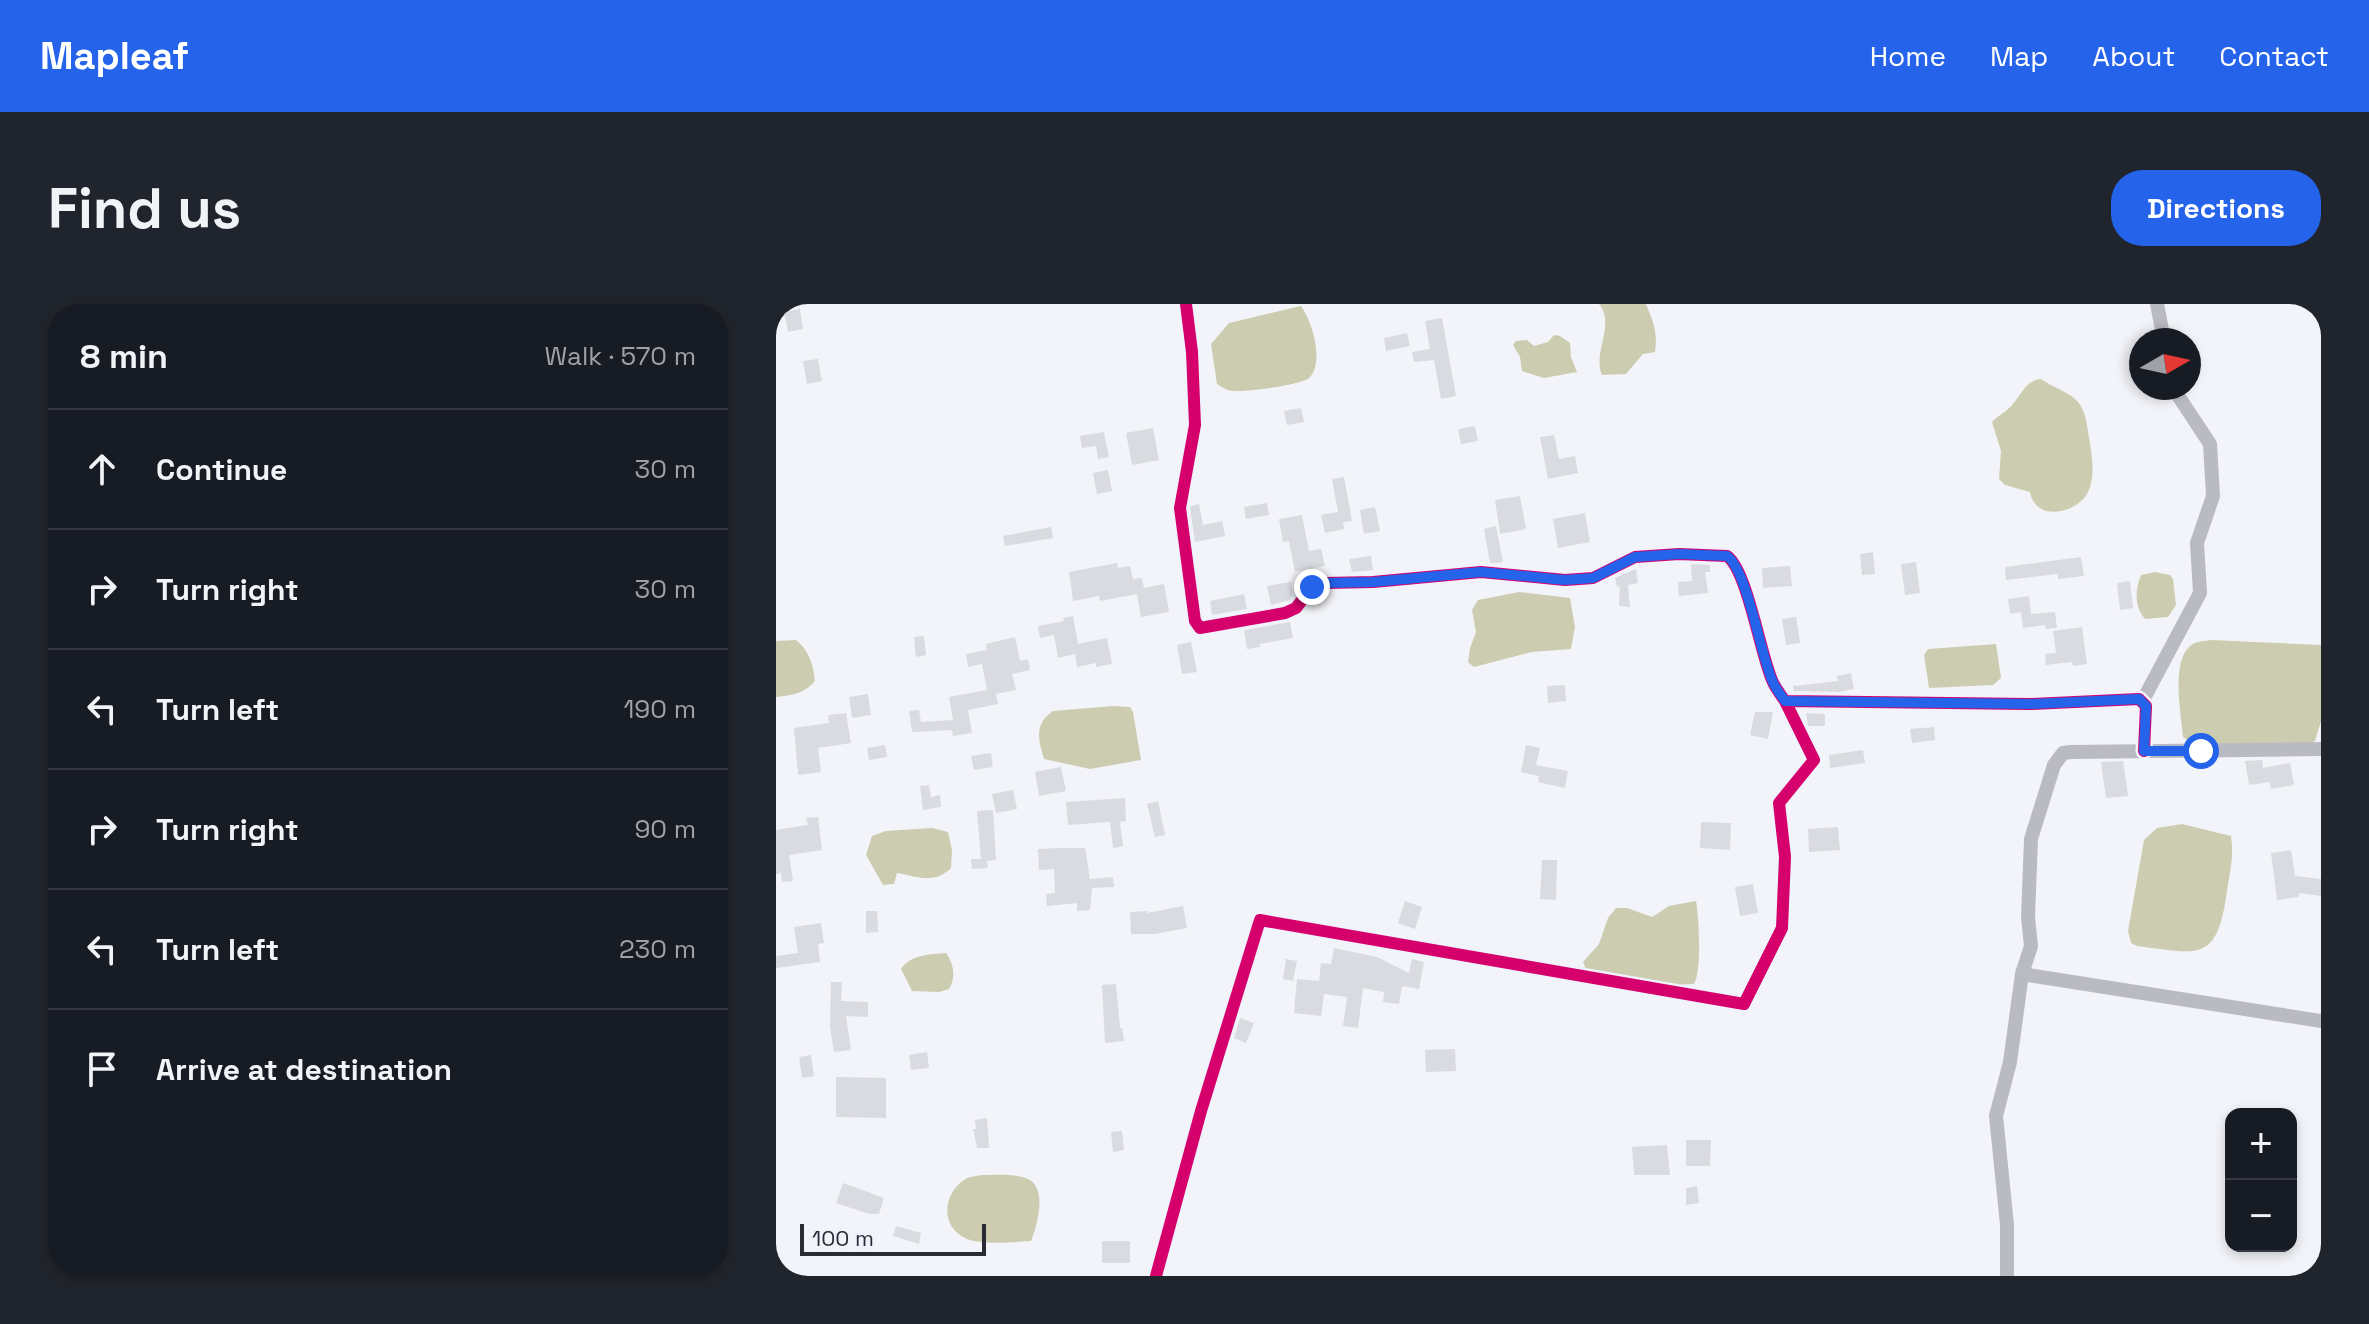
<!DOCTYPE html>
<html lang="en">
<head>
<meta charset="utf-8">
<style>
  :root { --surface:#171b24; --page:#20242c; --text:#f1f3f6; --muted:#9ea1a6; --line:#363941; --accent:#2563eb }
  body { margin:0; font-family:"Space Grotesk",sans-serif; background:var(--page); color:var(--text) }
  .controls { position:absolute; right:24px; bottom:24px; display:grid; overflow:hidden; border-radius:16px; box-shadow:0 4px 12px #0003 }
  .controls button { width:72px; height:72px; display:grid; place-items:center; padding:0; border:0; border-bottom:2px solid var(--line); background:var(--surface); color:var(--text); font:40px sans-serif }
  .compass { position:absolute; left:1353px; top:24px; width:72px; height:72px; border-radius:50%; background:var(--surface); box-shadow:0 4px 12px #0003; rotate:81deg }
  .scale { position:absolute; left:24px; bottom:20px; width:186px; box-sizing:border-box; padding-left:8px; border:4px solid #2a2c35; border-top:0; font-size:22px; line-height:28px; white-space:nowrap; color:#2a2c35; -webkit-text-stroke:6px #f0f2fc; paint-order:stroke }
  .stop { position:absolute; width:24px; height:24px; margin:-18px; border:6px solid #2563eb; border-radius:50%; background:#fff }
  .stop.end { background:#2563eb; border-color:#fff; box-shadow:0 2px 8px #0008 }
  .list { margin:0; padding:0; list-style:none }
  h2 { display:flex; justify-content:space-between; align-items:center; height:104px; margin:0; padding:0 32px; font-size:34px }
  h2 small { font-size:26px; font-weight:400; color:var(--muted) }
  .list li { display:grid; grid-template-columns:52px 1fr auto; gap:24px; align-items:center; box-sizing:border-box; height:120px; padding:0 32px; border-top:2px solid var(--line) }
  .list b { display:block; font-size:30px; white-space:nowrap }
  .list em { font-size:26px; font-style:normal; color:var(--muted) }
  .icon { flex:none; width:44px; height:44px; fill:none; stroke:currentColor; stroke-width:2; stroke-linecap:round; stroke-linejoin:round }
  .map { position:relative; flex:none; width:1545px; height:972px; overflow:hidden; border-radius:32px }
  header { display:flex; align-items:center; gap:48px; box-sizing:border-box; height:112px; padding:0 40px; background:var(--accent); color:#fff }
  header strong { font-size:38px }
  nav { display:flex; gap:44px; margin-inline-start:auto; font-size:28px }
  .intro { display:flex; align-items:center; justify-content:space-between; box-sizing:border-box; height:192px; padding:0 48px }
  h1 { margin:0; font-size:56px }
  .button { padding:20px 36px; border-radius:32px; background:var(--accent); color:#fff; font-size:28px; font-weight:700 }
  main { display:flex; gap:48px; padding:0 48px }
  aside { flex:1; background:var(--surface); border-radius:32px; box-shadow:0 4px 12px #0003 }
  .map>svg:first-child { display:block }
  .water { fill:#cccdb0 }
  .building { fill:#d9dbe1 }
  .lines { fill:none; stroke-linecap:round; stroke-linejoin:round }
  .minor { stroke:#babbc2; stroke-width:14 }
  .cycleway-casing { stroke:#f0f2fc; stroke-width:17 }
  .cycleway { stroke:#d6006c; stroke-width:12 }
  .route { stroke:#2563eb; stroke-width:10 }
</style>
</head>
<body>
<header>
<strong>Mapleaf</strong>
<nav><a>Home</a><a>Map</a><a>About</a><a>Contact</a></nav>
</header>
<div class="intro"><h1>Find us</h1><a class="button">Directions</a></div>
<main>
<aside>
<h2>8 min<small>Walk · 570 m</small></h2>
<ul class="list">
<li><svg class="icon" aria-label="ahead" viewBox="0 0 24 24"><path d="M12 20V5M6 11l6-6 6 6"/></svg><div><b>Continue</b></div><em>30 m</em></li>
<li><svg class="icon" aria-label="right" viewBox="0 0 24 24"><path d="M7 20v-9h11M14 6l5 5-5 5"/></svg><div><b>Turn right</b></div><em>30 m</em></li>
<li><svg class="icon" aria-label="left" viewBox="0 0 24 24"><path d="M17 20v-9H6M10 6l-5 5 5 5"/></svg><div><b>Turn left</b></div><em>190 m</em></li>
<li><svg class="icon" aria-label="right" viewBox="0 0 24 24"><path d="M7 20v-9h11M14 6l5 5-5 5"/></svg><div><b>Turn right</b></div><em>90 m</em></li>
<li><svg class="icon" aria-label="left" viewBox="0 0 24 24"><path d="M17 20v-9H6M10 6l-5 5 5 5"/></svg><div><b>Turn left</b></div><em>230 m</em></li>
<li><svg class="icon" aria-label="arrive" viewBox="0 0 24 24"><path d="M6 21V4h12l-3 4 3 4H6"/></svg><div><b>Arrive at destination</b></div></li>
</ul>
</aside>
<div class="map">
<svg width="1545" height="972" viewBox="0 0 1545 972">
  <rect width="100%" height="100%" fill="#f3f4f9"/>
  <path class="water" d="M823,0H870C877,17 882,28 879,48L867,50L850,70L826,71C816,49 840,21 823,0Z
    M525,2C536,17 549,59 533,74C525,81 463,90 452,86C448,85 445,82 441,80L435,40L453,19Z
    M778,31L784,32L794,39L795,53L801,68L768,74L746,67L744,53L737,41L740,37L751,36L758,42L772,38Z
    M1265,75C1277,84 1292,87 1302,98C1310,107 1311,123 1313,134C1316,150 1320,175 1311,190C1299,210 1259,218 1254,188L1229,181L1223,175L1225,147L1216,118C1221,112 1227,110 1232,105C1244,95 1248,76 1265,75Z
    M1379,268L1394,271L1397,275L1400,301L1392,313L1369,315C1358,302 1359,286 1365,271Z
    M743,288L794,294L799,323L795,345L756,348L698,363L692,358L694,344L700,328L696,306L702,296Z
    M20,336C34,348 37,360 39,377C28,390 16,391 0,393V337Z
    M1436,336L1545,341V417L1539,437L1531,441L1416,440L1407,433C1405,411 1394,353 1417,340C1422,337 1430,337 1436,336Z
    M1220,340L1225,374L1217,381L1153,384L1148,351L1152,345Z
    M337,402L354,403L357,408L365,456L314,465L268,455C262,435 258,420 277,407Z
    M1406,520L1455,532C1458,553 1454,567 1451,587C1441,659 1424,650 1361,642L1355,639L1352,627L1368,536L1381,524Z
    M156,524L172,528L176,546L175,564C158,581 140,572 121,569L118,580L107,581L90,551L96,532L110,527Z
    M920,597C923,613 926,667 918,680L897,681L817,668L810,665L807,658L823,640L832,614L840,604H851L876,613L893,602Z
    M170,649C178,660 180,673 173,685L163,688L136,687L125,665C134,651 154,650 170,649Z
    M206,871C220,871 239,869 252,875C272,885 261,922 255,937C238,938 201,942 187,933C164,920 168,889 188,876C192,873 200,872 206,871Z"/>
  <path class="building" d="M24,5L27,25L12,28L8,8Z
    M666,14L680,92L665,95L658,56L638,58L636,48L654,45L649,17Z
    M631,29L634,42L610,47L608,34Z
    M42,55L46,77L31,80L27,57Z
    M525,104L528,118L511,121L508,107Z
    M699,122L702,137L685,140L682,125Z
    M377,124L383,156L356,161L350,129Z
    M328,128L333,153L322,155L320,142L306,144L304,132Z
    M778,131L783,155L799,152L802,169L772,175L764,133Z
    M332,166L336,187L321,190L317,169Z
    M568,173L576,217L567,218L568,225L549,229L545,211L562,208L556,175Z
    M744,192L750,225L724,230L719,196Z
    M491,199L493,211L470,215L468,203Z
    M423,200L427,221L446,217L449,232L419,238L414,204L415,202Z
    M599,203L604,227L588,230L584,206Z
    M809,209L814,238L782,244L777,215Z
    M526,211L533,247L545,245L549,262L519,268L513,237L507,238L503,215Z
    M720,222L727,258L721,259H714L708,225Z
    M275,223L277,234L229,242L227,232Z
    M1097,248L1099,270L1086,271L1084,250Z
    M595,252L597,266L576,268L573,255Z
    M1305,253L1308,272L1282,275V270L1230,276L1229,263Z
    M1140,258L1144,289L1129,291L1125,260Z
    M341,259L342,264L354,262L357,275L366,274L368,284L388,280L393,308L365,313L361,290L324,297L323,292L297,297L293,268Z
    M915,260L934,261V268H929L932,289L903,292L902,278L916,277Z
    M1014,262L1016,282L987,284L986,264Z
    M860,265L862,279L852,281L854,303L843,302L844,282L841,283L839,274Z
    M1354,277L1357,304L1344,306L1341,279Z
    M515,278L517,291L514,296L495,301L491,282Z
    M468,290L471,305L436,311L434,297Z
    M1253,292L1255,310L1279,308L1281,324L1270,325L1269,321L1247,324L1245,308L1234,310L1232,295Z
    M297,312L302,340L331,334L336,360L320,363V359L301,363L299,350L282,354L278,331L264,334L262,322L288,317L287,314Z
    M1020,313L1024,339L1010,341L1006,315Z
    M514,318L517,334L484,340V343L471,345L468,326Z
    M1306,323L1311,360L1297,362L1296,358L1270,361L1269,350L1280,349L1277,327Z
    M148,332L150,351L140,353L138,333Z
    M239,333L244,357L252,355L254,366L236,370L240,386L220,390L222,400L192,406L196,429L177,432L176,426L136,428L133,407L143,406L145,418L177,416L173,393L211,386L206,360L192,363L190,350L211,346L210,340Z
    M415,338L421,368L406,370L401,341Z
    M1075,369L1078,385L1063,388L1018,387L1017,382L1062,377L1061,372Z
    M789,381L790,397L772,399L771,382Z
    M92,390L95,411L76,414L73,393Z
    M979,408H997L992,435L974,431Z
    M70,409L75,439L42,444L45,468L22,471L18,424L53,419L52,411Z
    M1030,409L1049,410V422H1032Z
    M1158,423L1159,436L1136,439L1134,425Z
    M109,441L111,453L93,456L91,444Z
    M750,441L764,444L760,461L792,467L789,484L762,478L763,472L745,468Z
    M1087,446L1089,459L1054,464L1053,451Z
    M215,449L217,463L198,466L195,452Z
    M1486,456L1487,464L1514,459L1518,481L1495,485L1494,478L1473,481L1469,457Z
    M1347,457L1352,492L1330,494L1325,458Z
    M285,463L290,487L263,492L259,468Z
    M153,481L155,493L164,491L165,503L147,506L144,482Z
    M237,486L241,505L220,509L216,490Z
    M349,494L350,517L344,518L347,542L337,544L334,518L292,521L290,498Z
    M382,497L389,531L379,533L371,500Z
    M217,506L220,556L211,557L212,564L196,565L195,555H205L201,507Z
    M42,513L46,546L13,551L17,577L6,578L5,569L0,570V526L32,521L30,514Z
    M925,518L955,519L954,546L924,544Z
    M1062,523L1064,546L1033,548L1032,525Z
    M283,544H309L314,575L337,573L338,583L316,584L314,606L301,607V599L271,602L270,590L279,589L278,565L263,566L262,545Z
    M1515,546L1519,572L1545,575V592L1523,589V593L1501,596L1495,549Z
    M766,556H781L780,596L764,595Z
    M977,580L982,609L964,612L959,583Z
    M629,597L646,603L639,625L622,619Z
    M407,602L411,624L379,630H355L354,608L371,607V609Z
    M90,607H101L102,628L90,629Z
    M45,619L48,639L42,640L44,658L0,664V652L22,649L18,623Z
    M558,644L601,653L633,669L636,655L648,658L643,685L626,682L623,700L607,698L608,688L587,684L582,724L567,722L571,693L548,690L545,712L518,709L521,675L543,677L545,659L555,660Z
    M510,655L521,657L517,677L507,675Z
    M55,678H66L65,697L92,698V713L70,712L75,746L58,748L54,723Z
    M340,680L344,724H346L348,737L329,739L326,681Z
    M464,714L478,719L470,739L458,734Z
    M679,745L680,767L650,768L649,746Z
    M151,748L153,764L135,766L133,751Z
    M35,751L38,772L26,774L23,753Z
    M60,773L110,774V814L60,813Z
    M211,814L213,844H201L197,825H200L199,816Z
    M346,827L348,846L337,848L335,828Z
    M910,836H935L934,862H910Z
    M891,841L894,871H858L856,843Z
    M67,879L108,894L103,910H93L60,899Z
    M921,882L923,899L910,901V884Z
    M120,922L145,929L143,940L117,932Z
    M326,937H354V959H326Z"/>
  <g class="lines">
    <path class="minor" d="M410,0L416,48L419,121L404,204L419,317L424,324L509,309L520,304L536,283L549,279L597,278L705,268L789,276L817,274L859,253L903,250L951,252C971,266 984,348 996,376C999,384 1005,391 1009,397L1254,400L1363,395L1370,402L1368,447
      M1381,0L1388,36
      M1367,396L1424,289L1421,239L1437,192L1434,140L1397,84
      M1246,670L1545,717
      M380,972L425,807L484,616L968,700L1006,624L1009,553L1003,499L1038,456L1009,397
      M1231,972V921L1220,812L1234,758L1246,670L1255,642L1252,613L1255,535L1278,461L1287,449L1295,448L1545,445"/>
    <defs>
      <path id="cycleway" d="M410,0L416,48L419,121L404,204L419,317L424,324L509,309L520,304L536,283L549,279L597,278L705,268L789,276L817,274L859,253L903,250L951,252C971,266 984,348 996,376C999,384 1005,391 1009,397L1254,400L1363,395L1370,402L1368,447
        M380,972L425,807L484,616L968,700L1006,624L1009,553L1003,499L1038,456L1009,397"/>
    </defs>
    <use href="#cycleway" class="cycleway-casing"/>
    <use href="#cycleway" class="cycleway"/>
  </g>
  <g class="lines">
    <path class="route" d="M536,283L549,279L597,278L705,268L789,276L817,274L859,253L903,250L951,252C971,266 984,348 996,376C999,384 1005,391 1009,397L1254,400L1363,395L1370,402L1368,447H1425"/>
  </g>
</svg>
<div class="controls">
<button>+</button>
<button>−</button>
</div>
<svg class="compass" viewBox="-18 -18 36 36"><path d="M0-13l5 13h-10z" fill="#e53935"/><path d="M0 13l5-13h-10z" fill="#9ea1a6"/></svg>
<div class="scale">100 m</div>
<div class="stop" style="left:1425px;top:447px"></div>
<div class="stop end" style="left:536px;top:283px"></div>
</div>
</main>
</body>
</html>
